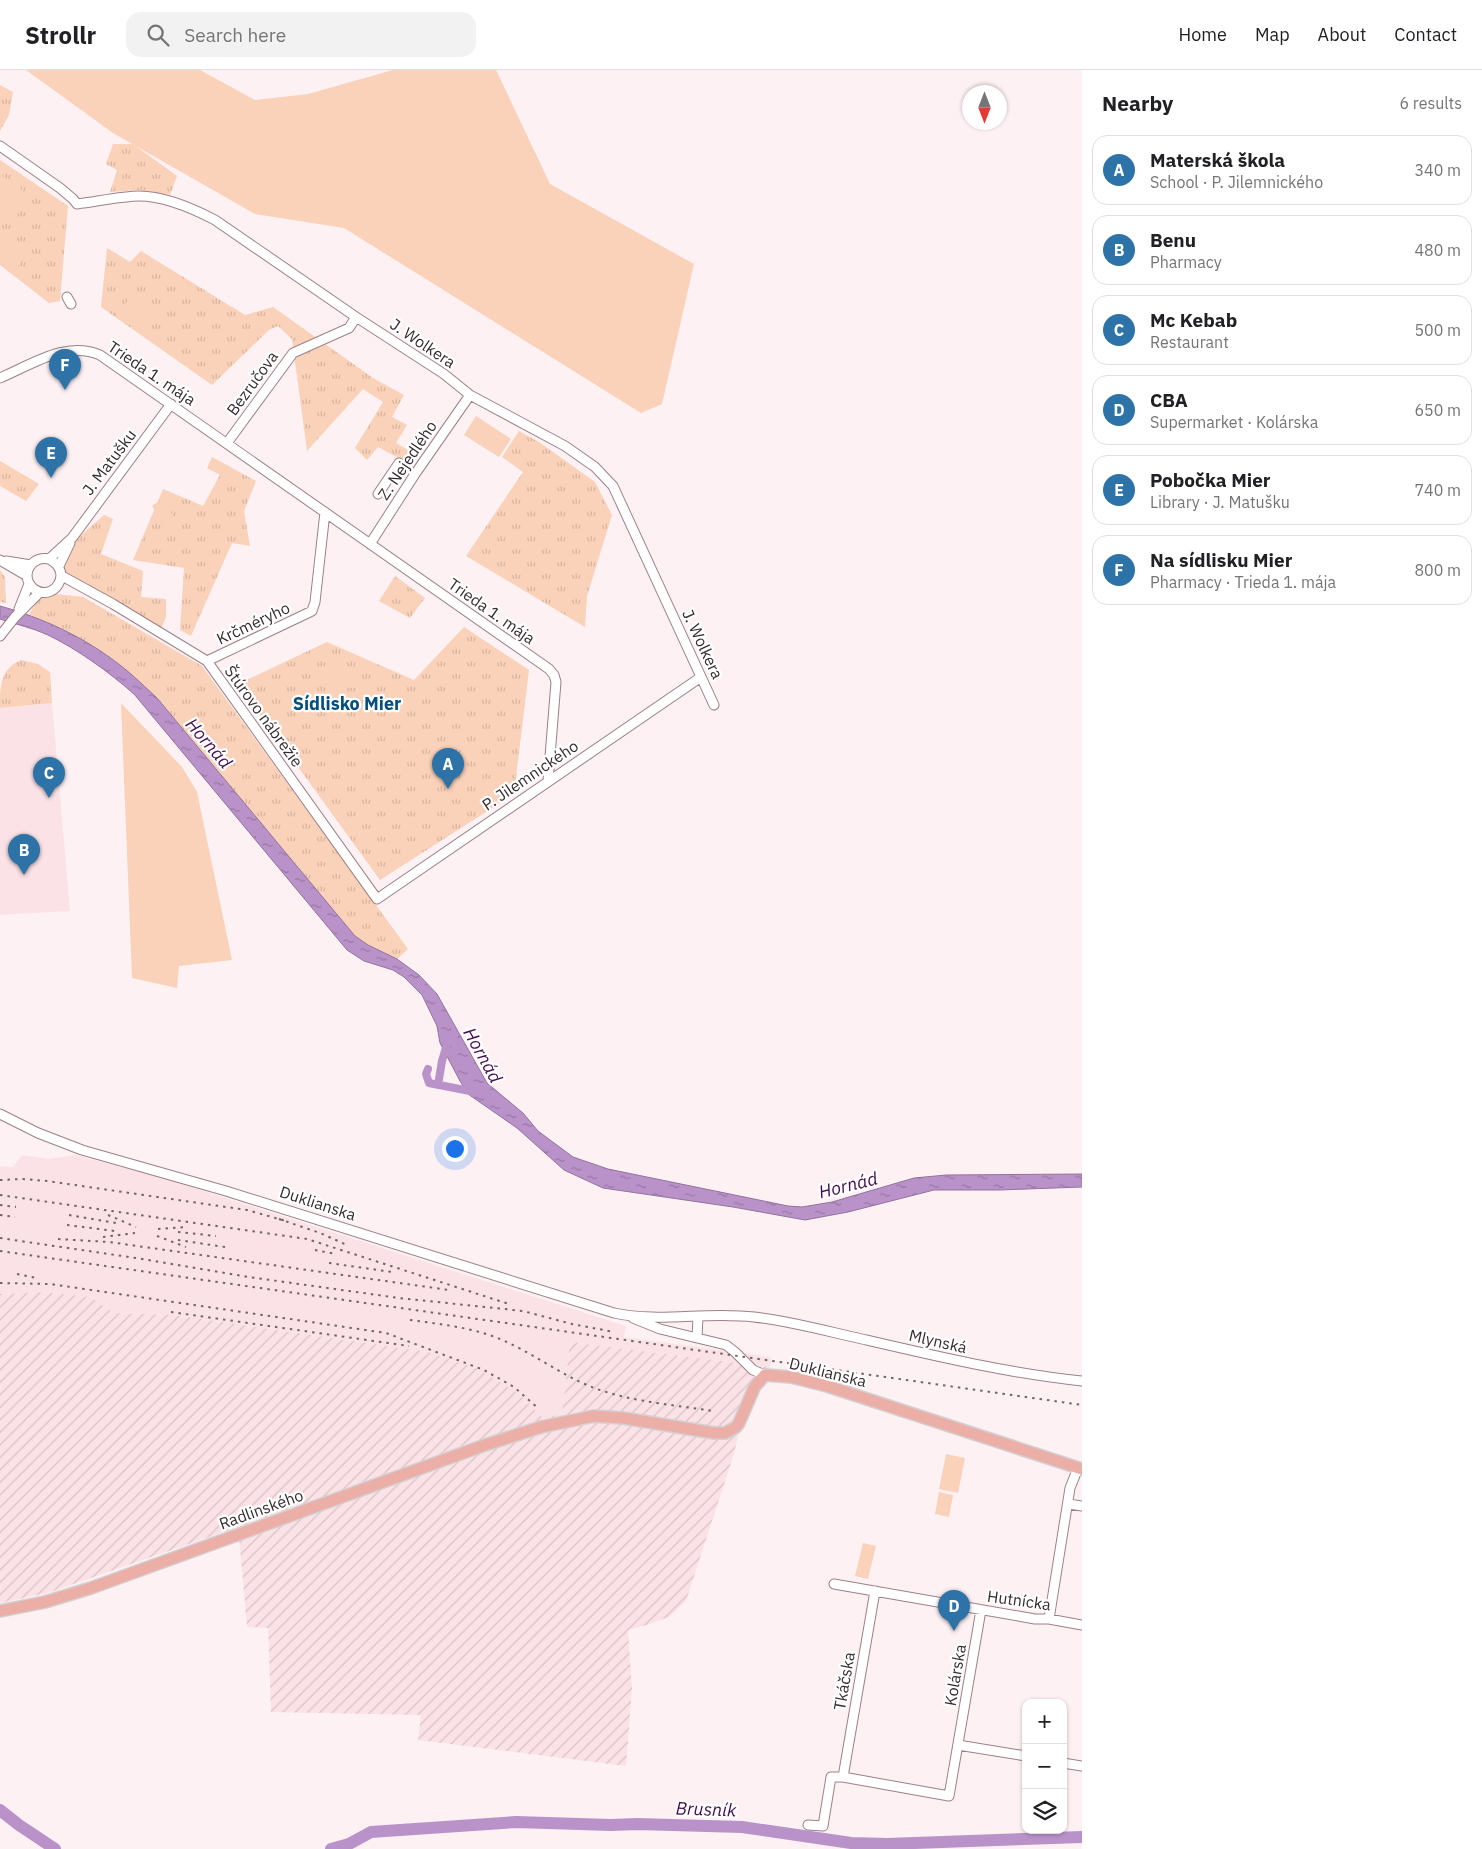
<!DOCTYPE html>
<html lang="en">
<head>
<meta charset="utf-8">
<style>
  :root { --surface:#fff; --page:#f2f2f2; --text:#202124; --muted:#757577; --line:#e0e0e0; --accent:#2d73a8 }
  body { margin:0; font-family:"IBM Plex Sans",sans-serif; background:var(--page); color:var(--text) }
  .controls { position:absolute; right:15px; bottom:15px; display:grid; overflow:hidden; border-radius:10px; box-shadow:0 1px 4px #0004 }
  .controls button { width:45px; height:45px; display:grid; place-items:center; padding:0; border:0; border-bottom:1px solid var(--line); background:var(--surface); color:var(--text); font:25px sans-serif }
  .compass { position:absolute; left:962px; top:15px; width:45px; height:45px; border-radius:50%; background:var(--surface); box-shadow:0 1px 4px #0004; rotate:180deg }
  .you { position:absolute; left:454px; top:1078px; width:18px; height:18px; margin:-12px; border:4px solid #fff; border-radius:50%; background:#1a73e8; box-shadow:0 0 0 8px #1a73e833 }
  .badge { display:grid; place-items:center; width:32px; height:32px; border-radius:50%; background:var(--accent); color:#fff; font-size:16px; font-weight:700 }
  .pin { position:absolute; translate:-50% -41px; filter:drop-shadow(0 1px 2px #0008) }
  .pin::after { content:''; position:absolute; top:26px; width:18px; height:15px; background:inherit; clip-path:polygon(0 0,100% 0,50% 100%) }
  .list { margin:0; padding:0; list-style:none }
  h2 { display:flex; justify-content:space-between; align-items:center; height:65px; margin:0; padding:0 20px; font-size:21px }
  h2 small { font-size:16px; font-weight:400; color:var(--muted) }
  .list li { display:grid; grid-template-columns:32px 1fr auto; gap:15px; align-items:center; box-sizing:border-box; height:70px; margin:0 10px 10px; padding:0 10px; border:1px solid var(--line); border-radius:15px }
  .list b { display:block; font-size:19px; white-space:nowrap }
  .list p { margin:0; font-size:16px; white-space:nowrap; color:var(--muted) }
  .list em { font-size:16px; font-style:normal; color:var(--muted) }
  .icon { flex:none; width:28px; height:28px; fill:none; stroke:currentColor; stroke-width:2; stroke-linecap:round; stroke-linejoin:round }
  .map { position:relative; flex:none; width:1082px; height:1779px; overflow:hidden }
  header { display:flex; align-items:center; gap:30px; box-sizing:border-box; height:70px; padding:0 25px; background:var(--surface); border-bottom:1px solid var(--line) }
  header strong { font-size:24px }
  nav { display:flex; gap:28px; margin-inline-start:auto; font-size:18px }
  .search { width:350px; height:45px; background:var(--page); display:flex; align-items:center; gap:12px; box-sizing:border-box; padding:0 18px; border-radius:15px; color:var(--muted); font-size:19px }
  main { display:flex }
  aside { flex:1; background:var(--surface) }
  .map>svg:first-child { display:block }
  .built { fill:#fbe2e6 }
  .industrial { fill:url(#industrial-furrows) }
  .grass { fill:url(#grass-tufts) }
  .garden { fill:#fad1b9 }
  .water { fill:url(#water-ripples); stroke:#93739b }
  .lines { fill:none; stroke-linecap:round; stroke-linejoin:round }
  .canal { stroke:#ba92ca; stroke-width:8 }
  .river { stroke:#ba92ca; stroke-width:12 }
  .minor-casing { stroke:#9d8086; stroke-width:11 }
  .major-casing { stroke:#d3d0d1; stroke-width:14 }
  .minor { stroke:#fff; stroke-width:9 }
  .major { stroke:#ecafa7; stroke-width:11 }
  .rail { stroke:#716568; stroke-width:2; stroke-dasharray:2.5 5; stroke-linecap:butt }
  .labels { text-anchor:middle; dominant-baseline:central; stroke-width:4.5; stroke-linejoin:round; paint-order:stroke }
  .street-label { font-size:16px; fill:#372b2e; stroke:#fff }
  .neighbourhood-label { font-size:18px; font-weight:bold; fill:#034e7c; stroke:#fff }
  .water-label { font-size:18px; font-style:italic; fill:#420d52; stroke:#fff }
</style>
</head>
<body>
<header>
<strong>Strollr</strong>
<div class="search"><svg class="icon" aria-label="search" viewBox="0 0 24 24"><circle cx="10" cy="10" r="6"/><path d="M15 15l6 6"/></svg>Search here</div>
<nav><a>Home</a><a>Map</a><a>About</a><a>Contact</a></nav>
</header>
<main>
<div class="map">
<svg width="1082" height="1779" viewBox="0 0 1082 1779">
  <defs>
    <pattern id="industrial-furrows" width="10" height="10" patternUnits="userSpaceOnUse" patternTransform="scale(1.25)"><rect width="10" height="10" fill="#fbe2e6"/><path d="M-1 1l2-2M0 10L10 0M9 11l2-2" fill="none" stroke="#d8c2c6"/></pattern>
    <pattern id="grass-tufts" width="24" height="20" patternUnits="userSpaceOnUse" patternTransform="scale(1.25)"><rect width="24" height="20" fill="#fad1b9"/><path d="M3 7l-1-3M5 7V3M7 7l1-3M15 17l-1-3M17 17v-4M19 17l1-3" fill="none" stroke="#d7b49f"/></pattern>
    <pattern id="water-ripples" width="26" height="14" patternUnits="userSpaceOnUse" patternTransform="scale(1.25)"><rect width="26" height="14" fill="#ba92ca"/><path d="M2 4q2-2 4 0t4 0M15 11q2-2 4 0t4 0" fill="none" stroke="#9877a4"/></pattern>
  </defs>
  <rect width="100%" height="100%" fill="#fef1f4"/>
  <path class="built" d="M52,633L70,841L0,845V638Z
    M22,1085L49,1089L75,1085L163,1108L626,1256L624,1267L771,1287L770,1297L570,1272L562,1345L543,1348L519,1324L428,1282L173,1245L115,1243L90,1227L44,1222L0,1224V1096L13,1097Z"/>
  <path class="industrial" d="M44,1222L90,1227L115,1243L173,1245L428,1282L478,1299L519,1324L543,1348L562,1344L570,1272L770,1297L742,1350L733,1387L686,1531L669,1547L647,1555L628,1560L632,1618L626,1696L418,1670L421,1645L271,1642L268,1558L247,1557L238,1457L48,1523L0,1533V1224Z"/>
  <path class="grass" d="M0,15L13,22L9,45L0,61Z
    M113,74H133L177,106L170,125L139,120L110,122L117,100L106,94Z
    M0,90L68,136L60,231L49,233L0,195Z
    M107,178L130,192L141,181L245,245L273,237L373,308L404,325L392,347L407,355L396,373L415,384L406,392L378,377L367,390L355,378L383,332L363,319L307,381L292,269L278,256L269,260L212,315L101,237Z
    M519,361L539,372L595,412L612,445L587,526L585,557L466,486L523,402L502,387Z
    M212,387L256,411L244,441L250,476L232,473L191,566L180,560L184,498L133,490L163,419L203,436L220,405L207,398Z
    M0,391L39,414L26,431L0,416Z
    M104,445L113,449L101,484L143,501L141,527L166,529V547L161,559L66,504L62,495L71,474Z
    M0,500L5,507L6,533L0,532Z
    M395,506L425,528L410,548L379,531Z
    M56,524L83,527L202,596L408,879L397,889L368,875L355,866L157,628L120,595L77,567L29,544L40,527Z
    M464,557L529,600L514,724L380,810L238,614L327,572L414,610Z
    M21,590L38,594L50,602L52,633L0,638C0,616 0,599 21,590Z"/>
  <path class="garden" d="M26,0H200L255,30L308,24L393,0H496L550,114L694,194L662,334L641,343L344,158L255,144L113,63Z
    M0,104C16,116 38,123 17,144H10L0,138Z
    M0,172L23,189L15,201L0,191Z
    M132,227L152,249L140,260L120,238Z
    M476,346L511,369L499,387L464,365Z
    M162,429L178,453L168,460L152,436Z
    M331,598L357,599V618L331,617Z
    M121,633L182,697L197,722L232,890L179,896L177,918L132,908Z
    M946,1384L965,1388L958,1423L939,1419Z
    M939,1422L953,1425L949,1447L935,1444Z
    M863,1473L876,1476L868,1509L855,1506Z"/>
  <path class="water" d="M0,536C43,548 84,567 120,595C133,605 145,617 157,628L355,866L368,875L397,889L419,905L437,924L487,1013L523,1043L538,1061L573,1087L608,1099L788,1136L802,1137L832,1132L914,1108L946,1105L1082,1104V1117L999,1120H934L848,1142L805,1150L733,1137L603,1118L564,1100L517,1058L468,1024L460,1011L440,973L437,956L422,925L404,907L393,900L364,891L347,880L134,624C109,602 77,579 48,565C33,558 15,554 0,549Z"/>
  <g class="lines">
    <path class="canal" d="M428,999L426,1004L429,1013L475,1022
      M438,1015L442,991L448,971"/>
    <path class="river" d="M0,1740L19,1755L55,1779
      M331,1779L349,1774L371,1762L516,1752L611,1755L637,1754L742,1757L851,1773L887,1774L1082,1767"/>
    <defs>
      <path id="minor" d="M0,76L60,118L73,129L77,134C95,132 122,126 139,126C164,126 194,139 215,150L356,247L444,304L470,325L565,376L595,397L613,416L714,635
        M67,227L71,234
        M0,308C31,295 66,270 100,285L549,599L554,605L556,612L548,711
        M227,373L293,283L349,258L356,247
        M378,424L399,393
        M370,474L415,404L470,325
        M49,489C75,502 53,533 34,519C30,516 27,511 27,505C28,493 38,487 49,489L72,468L171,334
        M0,490L27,506
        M6,491L31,495
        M59,496L70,473
        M62,506L113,534L207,591L377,829L701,607
        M19,539L29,514
        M0,566L15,547L40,522
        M207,591L312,541L315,532L325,442
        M0,1044L38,1063L82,1080L226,1121L614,1243C660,1253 707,1241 754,1247C790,1251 826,1261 862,1269C935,1286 1007,1303 1082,1311
        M633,1248L660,1259L726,1275L735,1282L753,1300L765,1305
        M697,1268L698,1247
        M1069,1434L1082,1436
        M834,1514L1035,1549H1049L1082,1555
        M1049,1549L1070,1418L1078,1398
        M958,1675L1026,1686
        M1063,1693L1082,1696
        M843,1707L875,1521
        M808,1755L823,1756L831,1707H843L949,1726L981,1540"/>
      <path id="major" d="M0,1541L45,1532L91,1518L485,1375L541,1357L594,1346L623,1348L714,1363H725L736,1357L739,1353L755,1316L765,1305L791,1307L827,1316L1082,1399"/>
    </defs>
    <use href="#minor" class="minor-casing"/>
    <use href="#major" class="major-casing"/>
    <use href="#minor" class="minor"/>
    <use href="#major" class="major"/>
    <path class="rail" d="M0,1110L23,1109L47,1111L247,1140L286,1151
      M0,1125L307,1169L509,1234
      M0,1135L16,1137
      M0,1145L15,1147
      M69,1145L116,1153
      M108,1145L136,1157
      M279,1149L320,1163L347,1175
      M67,1155L115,1161
      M158,1159L188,1157
      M178,1162L216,1166
      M157,1166L186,1177
      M103,1167L135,1163
      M0,1168L136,1188L249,1207L399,1228L523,1241L572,1254L614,1262
      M58,1169L109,1172L449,1220
      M178,1170L225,1177
      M315,1180L336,1184
      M0,1181L1082,1335
      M329,1193L392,1202
      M17,1204L37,1208
      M0,1213L50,1214L386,1263L484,1300L514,1317L539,1339
      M171,1242L409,1276
      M410,1250C439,1254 468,1257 495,1267C531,1281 561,1306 597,1319C634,1332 675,1335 713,1341"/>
  </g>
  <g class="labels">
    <g class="street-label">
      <text transform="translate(423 273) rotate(34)">J. Wolkera</text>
      <text transform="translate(152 303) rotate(34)">Trieda 1. mája</text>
      <text transform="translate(252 313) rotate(-54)">Bezručova</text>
      <text transform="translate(407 390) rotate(-56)">Z. Nejedlého</text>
      <text transform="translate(109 392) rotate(-53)">J. Matušku</text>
      <text transform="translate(492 541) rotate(35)">Trieda 1. mája</text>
      <text transform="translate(253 553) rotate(-25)">Krčméryho</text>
      <text transform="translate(703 574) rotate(65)">J. Wolkera</text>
      <text transform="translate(264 646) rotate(54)">Štúrovo nábrežie</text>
      <text transform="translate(530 705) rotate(-34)">P. Jilemnického</text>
      <text transform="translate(318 1133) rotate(18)">Duklianska</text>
      <text transform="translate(938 1271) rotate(13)">Mlynská</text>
      <text transform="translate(828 1302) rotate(14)">Duklianska</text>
      <text transform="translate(261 1439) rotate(-20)">Radlinského</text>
      <text transform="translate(1019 1530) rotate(8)">Hutnícka</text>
      <text transform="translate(955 1605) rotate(-80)">Kolárska</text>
      <text transform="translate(844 1611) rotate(-80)">Tkáčska</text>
    </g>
    <g class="neighbourhood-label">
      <text x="347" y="633">Sídlisko Mier</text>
    </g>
    <g class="water-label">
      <text transform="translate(209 673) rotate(49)">Hornád</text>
      <text transform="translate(483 985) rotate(61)">Hornád</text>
      <text transform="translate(848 1115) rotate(-14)">Hornád</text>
      <text transform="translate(706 1739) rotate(2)">Brusník</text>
    </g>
  </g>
</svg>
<div class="controls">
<button>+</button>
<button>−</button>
<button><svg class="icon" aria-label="layers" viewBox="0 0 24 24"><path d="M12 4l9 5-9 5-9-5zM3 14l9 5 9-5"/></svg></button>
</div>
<svg class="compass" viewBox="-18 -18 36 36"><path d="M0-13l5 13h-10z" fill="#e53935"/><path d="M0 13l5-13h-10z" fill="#757577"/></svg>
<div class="you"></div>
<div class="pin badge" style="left:448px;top:719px">A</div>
<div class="pin badge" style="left:24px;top:805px">B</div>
<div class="pin badge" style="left:49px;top:728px">C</div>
<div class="pin badge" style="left:954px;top:1561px">D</div>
<div class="pin badge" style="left:51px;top:408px">E</div>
<div class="pin badge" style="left:65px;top:320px">F</div>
</div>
<aside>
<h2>Nearby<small>6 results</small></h2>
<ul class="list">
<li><span class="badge">A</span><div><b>Materská škola</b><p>School · P. Jilemnického</p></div><em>340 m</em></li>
<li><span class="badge">B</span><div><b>Benu</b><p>Pharmacy</p></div><em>480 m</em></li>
<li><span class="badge">C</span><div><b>Mc Kebab</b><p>Restaurant</p></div><em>500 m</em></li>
<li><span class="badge">D</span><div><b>CBA</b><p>Supermarket · Kolárska</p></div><em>650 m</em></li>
<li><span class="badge">E</span><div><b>Pobočka Mier</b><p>Library · J. Matušku</p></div><em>740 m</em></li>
<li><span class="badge">F</span><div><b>Na sídlisku Mier</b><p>Pharmacy · Trieda 1. mája</p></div><em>800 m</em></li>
</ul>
</aside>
</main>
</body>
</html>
